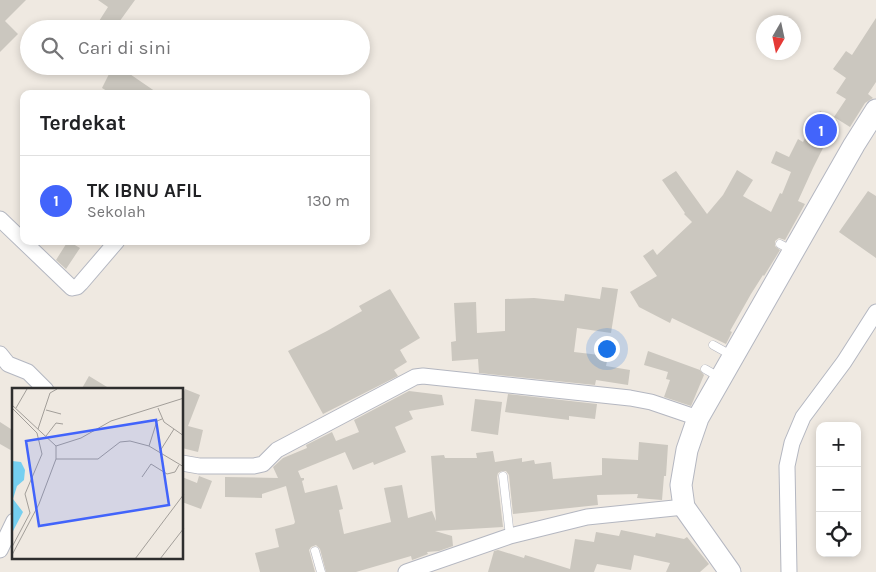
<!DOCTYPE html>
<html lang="id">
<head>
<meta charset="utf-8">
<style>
  :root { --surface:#fff; --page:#f6f6f6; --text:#202124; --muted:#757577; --line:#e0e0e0; --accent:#4264fb }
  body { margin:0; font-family:Karla,sans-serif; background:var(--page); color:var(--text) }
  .controls { position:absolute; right:15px; bottom:15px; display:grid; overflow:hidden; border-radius:10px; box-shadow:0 2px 8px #0003 }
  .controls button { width:45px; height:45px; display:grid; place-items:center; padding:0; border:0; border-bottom:1px solid var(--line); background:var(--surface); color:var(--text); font:25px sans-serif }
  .compass { position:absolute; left:756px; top:15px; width:45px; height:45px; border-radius:50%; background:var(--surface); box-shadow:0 2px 8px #0003; rotate:189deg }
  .you { position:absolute; left:606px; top:348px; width:18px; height:18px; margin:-12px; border:4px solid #fff; border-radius:50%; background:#1a73e8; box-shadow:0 0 0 8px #1a73e833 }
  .badge { display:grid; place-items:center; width:32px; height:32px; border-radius:50%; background:var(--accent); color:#fff; font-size:16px; font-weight:700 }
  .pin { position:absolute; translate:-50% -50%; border:2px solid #fff; box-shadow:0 1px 5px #0006 }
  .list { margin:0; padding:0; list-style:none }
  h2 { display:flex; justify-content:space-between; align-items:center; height:65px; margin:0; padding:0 20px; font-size:21px }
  h2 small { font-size:16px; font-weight:400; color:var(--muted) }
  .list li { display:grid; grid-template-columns:32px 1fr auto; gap:15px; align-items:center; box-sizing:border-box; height:90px; padding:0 20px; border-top:1px solid var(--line) }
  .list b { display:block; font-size:19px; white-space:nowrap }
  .list p { margin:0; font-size:16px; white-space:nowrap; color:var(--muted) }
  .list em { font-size:16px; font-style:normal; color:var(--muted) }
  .icon { flex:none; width:28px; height:28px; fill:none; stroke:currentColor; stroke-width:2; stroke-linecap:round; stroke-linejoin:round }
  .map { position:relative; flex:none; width:876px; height:572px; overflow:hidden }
  .search { position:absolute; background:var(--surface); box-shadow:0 2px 8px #0003; left:20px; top:20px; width:350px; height:55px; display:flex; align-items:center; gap:12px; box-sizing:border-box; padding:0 18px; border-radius:28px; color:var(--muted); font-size:19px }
  .panel { position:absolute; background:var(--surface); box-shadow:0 2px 8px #0003; left:20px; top:90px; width:350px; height:155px; border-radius:10px }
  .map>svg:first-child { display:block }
  .building { fill:#cbc7bf }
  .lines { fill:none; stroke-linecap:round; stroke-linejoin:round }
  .lane-casing { stroke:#b4b7c1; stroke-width:9 }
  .street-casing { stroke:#b4b7c1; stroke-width:17 }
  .secondary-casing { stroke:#b4b7c1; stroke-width:23 }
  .lane { stroke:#fff; stroke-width:8 }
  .street { stroke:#fff; stroke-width:15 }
  .secondary { stroke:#fff; stroke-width:21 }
  .inset-road { fill:none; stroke:#a29e99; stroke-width:1 }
  .view { fill:#4264fb; fill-opacity:0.15; stroke:#4264fb; stroke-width:2.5 }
  .inset-edge { fill:none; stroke:#2e2e2e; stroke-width:2.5 }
</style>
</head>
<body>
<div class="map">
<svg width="876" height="572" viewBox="0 0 876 572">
  <rect width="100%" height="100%" fill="#efe9e1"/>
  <path class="building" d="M0,0H26L5,21L18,34L0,52Z
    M98,0H135L114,29H94L108,7Z
    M876,18V82L868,94L873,98L865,103L850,127L834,117L846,99L836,93L846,78L833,69L846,51L852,55Z
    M113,66L124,70L159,94H112L102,88Z
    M820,111L837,120L813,168L798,201L805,204L785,240L779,238L775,241V246L780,250L764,276L763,275L751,294L730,331L732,332L726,344L672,318L670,323L639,307L630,292L657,276L643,256L653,249L657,255L692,222L684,214L685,213L662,180L676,171L707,214L723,195L737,170L753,180L743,196L771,212L780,193L782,194L791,172L771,163L776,151L789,157L798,139L803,142Z
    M868,191L876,196V258L839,232Z
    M68,241L80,248L66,269L56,260Z
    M602,287L618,289L611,333L577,328L574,352L608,356L606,366L630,370L628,385L596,380L595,385L479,373L478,359L452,361L451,342L456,341L454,303L476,302L477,333L505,331V299L534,298L564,301L565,294L600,299Z
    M390,289L420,338L400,350L407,362L394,370L398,376L323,414L288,351L327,331L362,311L359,306Z
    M648,351L700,370L704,375L691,406L664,397L670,380L666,379L668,372L644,365Z
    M89,376L112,390H81Z
    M185,389L200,395L188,426L203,430L198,452L182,448V396Z
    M409,391L442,395L444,405L409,411L413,419L395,427L406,452L374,465L373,462L353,470L345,452L298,471L301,478H304V480L302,481L305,493L337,485L343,509L339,510L344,534L391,522L384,488L402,485L408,518L432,511L436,521L431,456L444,455L445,458H477L476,453L493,451L495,462L522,458V462L534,460L535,464L551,462L553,479L602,475V458L638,460L639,442L668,445L666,476H664L662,500L637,498L638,494L597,495L598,505L513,514L509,475L506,471H502L498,473L497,477L503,527L435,531L452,536L453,546L439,551L427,552L428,554L415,559L412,560L411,556L356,572H326L320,549L316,545L311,547L309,550L315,572H260L255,553L279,547L275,529L294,524L295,522L286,486L262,494V498L225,497V477L278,478L273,467L283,458L307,448L306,445L332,432L336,441L359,432L354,420Z
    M508,394L597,404L595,419L569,416V420L505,412Z
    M475,399L502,402L498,435L471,431Z
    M0,422L14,431V452L0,444Z
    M199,476L212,481L201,509L182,502V477L197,483Z
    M621,530L655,537L656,533L684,539L687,537L709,564L700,572H666L670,563L634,555L631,570L597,564L594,572H488L494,551L498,550L524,558L525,555L570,569L575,539L594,542L596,532L619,536Z"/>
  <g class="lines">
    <defs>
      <path id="lane" d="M780,244L791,250
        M713,345L731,355
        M705,369L719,377
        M503,476L510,536
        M315,551L321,572"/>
      <path id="street" d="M0,219L72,288L77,287L81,283L117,241
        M0,354L8,364L28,372L46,390
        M182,463L199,466H254L263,464L277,450L415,377L423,376L630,398L651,402L698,418
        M0,550L14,521
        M406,572L510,536L587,517L684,507
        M789,572L787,466L792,443L803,417L844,362L876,312"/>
      <path id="secondary" d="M730,572L684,507L681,485L687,450L698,418L854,145L876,110"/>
    </defs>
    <use href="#lane" class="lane-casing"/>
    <use href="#street" class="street-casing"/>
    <use href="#secondary" class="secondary-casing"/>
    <use href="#lane" class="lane"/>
    <use href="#street" class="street"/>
    <use href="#secondary" class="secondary"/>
  </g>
  <g transform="translate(12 388)">
    <rect width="171" height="171" fill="#efe9e1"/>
    <path d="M0,73L9,74L13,82L12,92L5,98L1,111L11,124L0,145Z" fill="#75cff0"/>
    <path class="inset-road" d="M0,17L44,58M0,20L25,45L30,66L13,106L18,125L0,159M4,20L15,1M146,20L152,34L172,48M34,22L49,26M26,41L38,5L45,1M34,48L44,35L51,36M44,58L69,50L99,33L172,10M137,58L145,33L150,31M148,63L162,41M44,71H86L108,54L118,53L137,58L172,79M130,89L139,76L155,86L163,84L167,77M0,167L27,116L44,71V58M123,171L172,106M148,171L172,140"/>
    <path class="view" d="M144,32L157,117L27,138L14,53Z"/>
    <rect width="171" height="171" class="inset-edge"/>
  </g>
</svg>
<div class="controls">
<button>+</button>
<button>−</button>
<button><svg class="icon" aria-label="locate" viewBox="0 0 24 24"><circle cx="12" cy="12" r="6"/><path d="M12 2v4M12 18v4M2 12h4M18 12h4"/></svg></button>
</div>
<svg class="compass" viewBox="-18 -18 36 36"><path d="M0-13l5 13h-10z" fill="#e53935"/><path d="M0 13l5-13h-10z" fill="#757577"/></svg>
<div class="you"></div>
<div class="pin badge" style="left:821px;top:130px">1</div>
<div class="search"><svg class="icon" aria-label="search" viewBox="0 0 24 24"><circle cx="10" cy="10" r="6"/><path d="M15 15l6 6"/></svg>Cari di sini</div>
<section class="panel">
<h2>Terdekat<small></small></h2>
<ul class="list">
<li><span class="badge">1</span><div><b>TK IBNU AFIL</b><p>Sekolah</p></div><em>130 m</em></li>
</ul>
</section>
</div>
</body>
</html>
